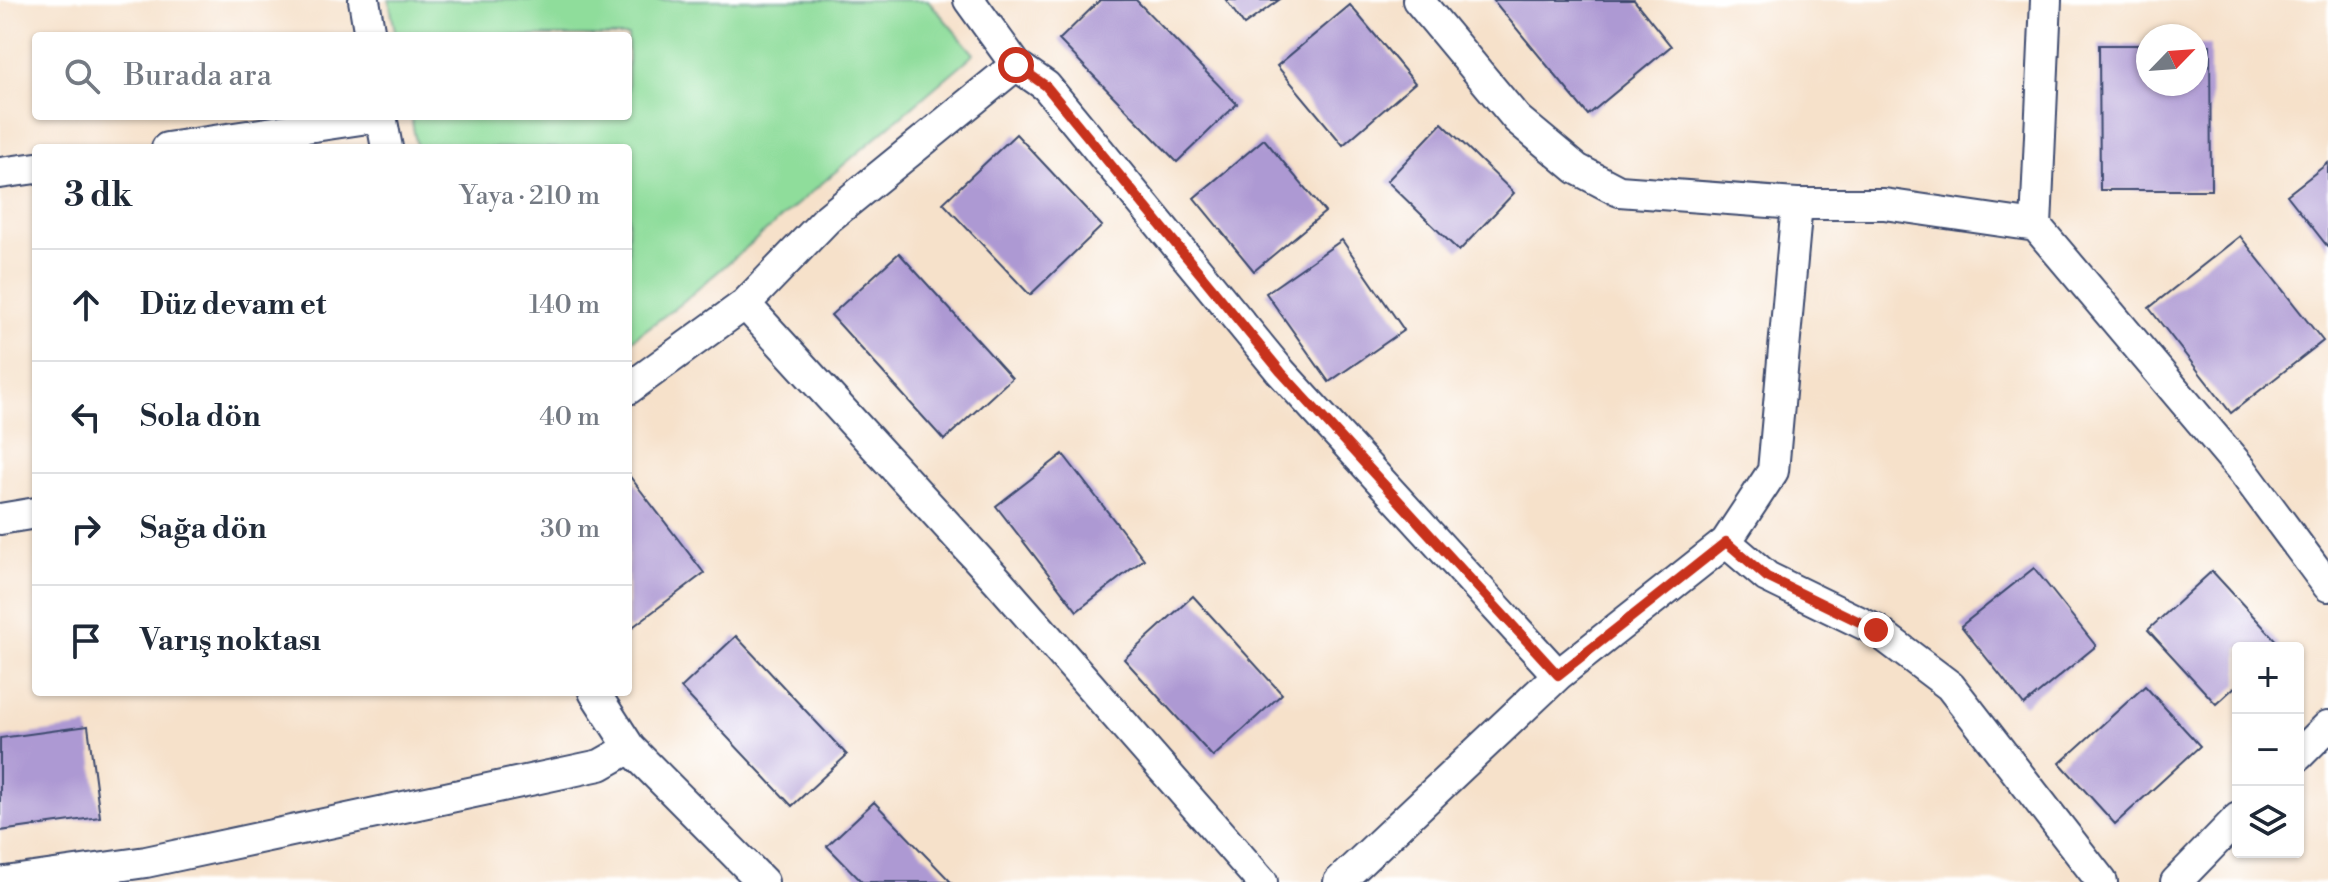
<!DOCTYPE html>
<html lang="tr">
<head>
<meta charset="utf-8">
<style>
  :root { --surface:#fff; --page:#f2f2f3; --text:#1f2937; --muted:#747a83; --line:#e0e1e3 }
  body { margin:0; font-family:"Libre Bodoni",serif; background:var(--page); color:var(--text) }
  .controls { position:absolute; right:24px; bottom:24px; display:grid; overflow:hidden; border-radius:8px; box-shadow:0 2px 6px #0004 }
  .controls button { width:72px; height:72px; display:grid; place-items:center; padding:0; border:0; border-bottom:2px solid var(--line); background:var(--surface); color:var(--text); font:40px sans-serif }
  .compass { position:absolute; left:2136px; top:24px; width:72px; height:72px; border-radius:50%; background:var(--surface); box-shadow:0 2px 6px #0004; rotate:65deg }
  .stop { position:absolute; width:24px; height:24px; margin:-18px; border:6px solid #c8321e; border-radius:50%; background:#fff }
  .stop.end { background:#c8321e; border-color:#fff; box-shadow:0 2px 8px #0008 }
  .list { margin:0; padding:0; list-style:none }
  h2 { display:flex; justify-content:space-between; align-items:center; height:104px; margin:0; padding:0 32px; font-size:34px }
  h2 small { font-size:26px; font-weight:400; color:var(--muted) }
  .list li { display:grid; grid-template-columns:52px 1fr auto; gap:24px; align-items:center; box-sizing:border-box; height:112px; padding:0 32px; border-top:2px solid var(--line) }
  .list b { display:block; font-size:30px; white-space:nowrap }
  .list em { font-size:26px; font-style:normal; color:var(--muted) }
  .icon { flex:none; width:44px; height:44px; fill:none; stroke:currentColor; stroke-width:2; stroke-linecap:round; stroke-linejoin:round }
  .map { position:relative; flex:none; width:2328px; height:882px; overflow:hidden }
  .search { position:absolute; background:var(--surface); box-shadow:0 2px 6px #0004; left:32px; top:32px; width:600px; height:88px; display:flex; align-items:center; gap:20px; box-sizing:border-box; padding:0 28px; border-radius:8px; color:var(--muted); font-size:30px }
  .panel { position:absolute; background:var(--surface); box-shadow:0 2px 6px #0004; left:32px; top:144px; width:600px; height:552px; border-radius:8px }
  .map>svg:first-child { display:block }
  .green { fill:#8fdd9b; stroke:#55867c; stroke-width:2 }
  .building { fill:#ad99d3 }
  .lines { fill:none; stroke-linecap:round; stroke-linejoin:round }
  .minor-casing { stroke:#3c4a6e; stroke-width:34 }
  .minor { stroke:#fff; stroke-width:30 }
  .route { stroke:#c8321e; stroke-width:10 }
</style>
</head>
<body>
<div class="map">
<svg width="2328" height="882" viewBox="0 0 2328 882">
  <rect width="100%" height="100%" fill="#fff"/>
  <filter id="ink" filterUnits="userSpaceOnUse"><feTurbulence type="fractalNoise" baseFrequency=".0125" numOctaves="2"/><feDisplacementMap in="SourceGraphic" scale="16" xChannelSelector="R" yChannelSelector="G"/><feConvolveMatrix kernelMatrix="1 2 1 2 8 2 1 2 1" color-interpolation-filters="sRGB"/></filter>
  <filter id="wash" filterUnits="userSpaceOnUse"><feTurbulence type="fractalNoise" baseFrequency=".006" numOctaves="4" result="noise"/><feDisplacementMap in="SourceGraphic" scale="32" xChannelSelector="R" yChannelSelector="G"/><feGaussianBlur stdDeviation="1.8" result="paint"/><feColorMatrix in="noise" values="0 0 0 0 0 0 0 0 0 0 0 0 0 0 0 0 0 1.4 0 .05"/><feComposite in="paint" operator="in"/></filter>
  <g filter="url(#wash)">
    <rect width="100%" height="100%" fill="#f6e1ca"/>
    <path class="green" d="M389,0H928L974,54L680,304L628,343V148H417L411,116H628V36H396Z"/>
    <g id="blocks">
      <path class="building" d="M1100,0H1136L1237,104L1177,162L1059,40Z
        M1226,0H1279L1244,25Z
        M1493,0H1634L1671,46L1588,115Z
        M1350,5L1415,83L1343,145L1277,66Z
        M2099,45H2148V84H2196V45H2210L2211,190H2100Z
        M1442,123L1514,193L1459,251L1387,181Z
        M1016,134L1102,226L1030,295L943,203Z
        M1264,139L1325,212L1254,271L1194,198Z
        M2328,163V247L2287,195Z
        M2240,236L2323,341L2231,413L2149,308Z
        M1342,240L1404,330L1329,382L1266,293Z
        M899,253L1012,378L944,440L831,315Z
        M1063,454L1144,559L1077,611L996,506Z
        M628,474L704,573L630,629L628,627Z
        M2034,568L2096,646L2024,705L1961,626Z
        M2212,571L2280,645L2277,648H2238V684L2216,704L2148,630Z
        M1193,596L1282,694L1213,757L1124,659Z
        M736,636L847,755L792,806L681,688Z
        M2145,686L2200,746L2115,824L2060,763Z
        M88,726L100,817L0,831V738Z
        M874,802L951,882H862L827,846Z"/>
    </g>
  </g>
  <g filter="url(#ink)">
    <use href="#blocks" fill-opacity="0" stroke="#3c4a6e" stroke-width="2"/>
    <g class="lines">
      <defs>
        <path id="minor" d="M364,0L370,36
          M969,0L1016,65L1046,86L1281,372L1558,675
          M1418,0L1517,119L1577,169L1619,191L1797,204H1884L2036,226L2242,470L2328,586
          M381,116L387,148
          M167,148L381,116
          M0,173L36,168
          M2036,226L2046,0
          M745,304L999,582L1262,882
          M628,389L745,304L827,219L1016,65
          M0,519L36,513
          M1726,542L1767,577L1876,630L1950,686L2102,882
          M594,692L630,748L763,882
          M2298,756L2328,726
          M5,882L146,862L600,765L630,748
          M1339,882L1558,675L1726,542L1773,471L1797,204
          M2176,882L2238,818"/>
      </defs>
      <use href="#minor" class="minor-casing"/>
      <use href="#minor" class="minor"/>
    </g>
  </g>
  <g class="lines" filter="url(#ink)">
    <path class="route" d="M1016,65L1046,86L1281,372L1558,675L1726,542L1767,577L1876,630"/>
  </g>
</svg>
<div class="controls">
<button>+</button>
<button>−</button>
<button><svg class="icon" aria-label="layers" viewBox="0 0 24 24"><path d="M12 4l9 5-9 5-9-5zM3 14l9 5 9-5"/></svg></button>
</div>
<svg class="compass" viewBox="-18 -18 36 36"><path d="M0-13l5 13h-10z" fill="#e53935"/><path d="M0 13l5-13h-10z" fill="#747a83"/></svg>
<div class="stop" style="left:1016px;top:65px"></div>
<div class="stop end" style="left:1876px;top:630px"></div>
<div class="search"><svg class="icon" aria-label="search" viewBox="0 0 24 24"><circle cx="10" cy="10" r="6"/><path d="M15 15l6 6"/></svg>Burada ara</div>
<section class="panel">
<h2>3 dk<small>Yaya · 210 m</small></h2>
<ul class="list">
<li><svg class="icon" aria-label="ahead" viewBox="0 0 24 24"><path d="M12 20V5M6 11l6-6 6 6"/></svg><div><b>Düz devam et</b></div><em>140 m</em></li>
<li><svg class="icon" aria-label="left" viewBox="0 0 24 24"><path d="M17 20v-9H6M10 6l-5 5 5 5"/></svg><div><b>Sola dön</b></div><em>40 m</em></li>
<li><svg class="icon" aria-label="right" viewBox="0 0 24 24"><path d="M7 20v-9h11M14 6l5 5-5 5"/></svg><div><b>Sağa dön</b></div><em>30 m</em></li>
<li><svg class="icon" aria-label="arrive" viewBox="0 0 24 24"><path d="M6 21V4h12l-3 4 3 4H6"/></svg><div><b>Varış noktası</b></div></li>
</ul>
</section>
</div>
</body>
</html>
